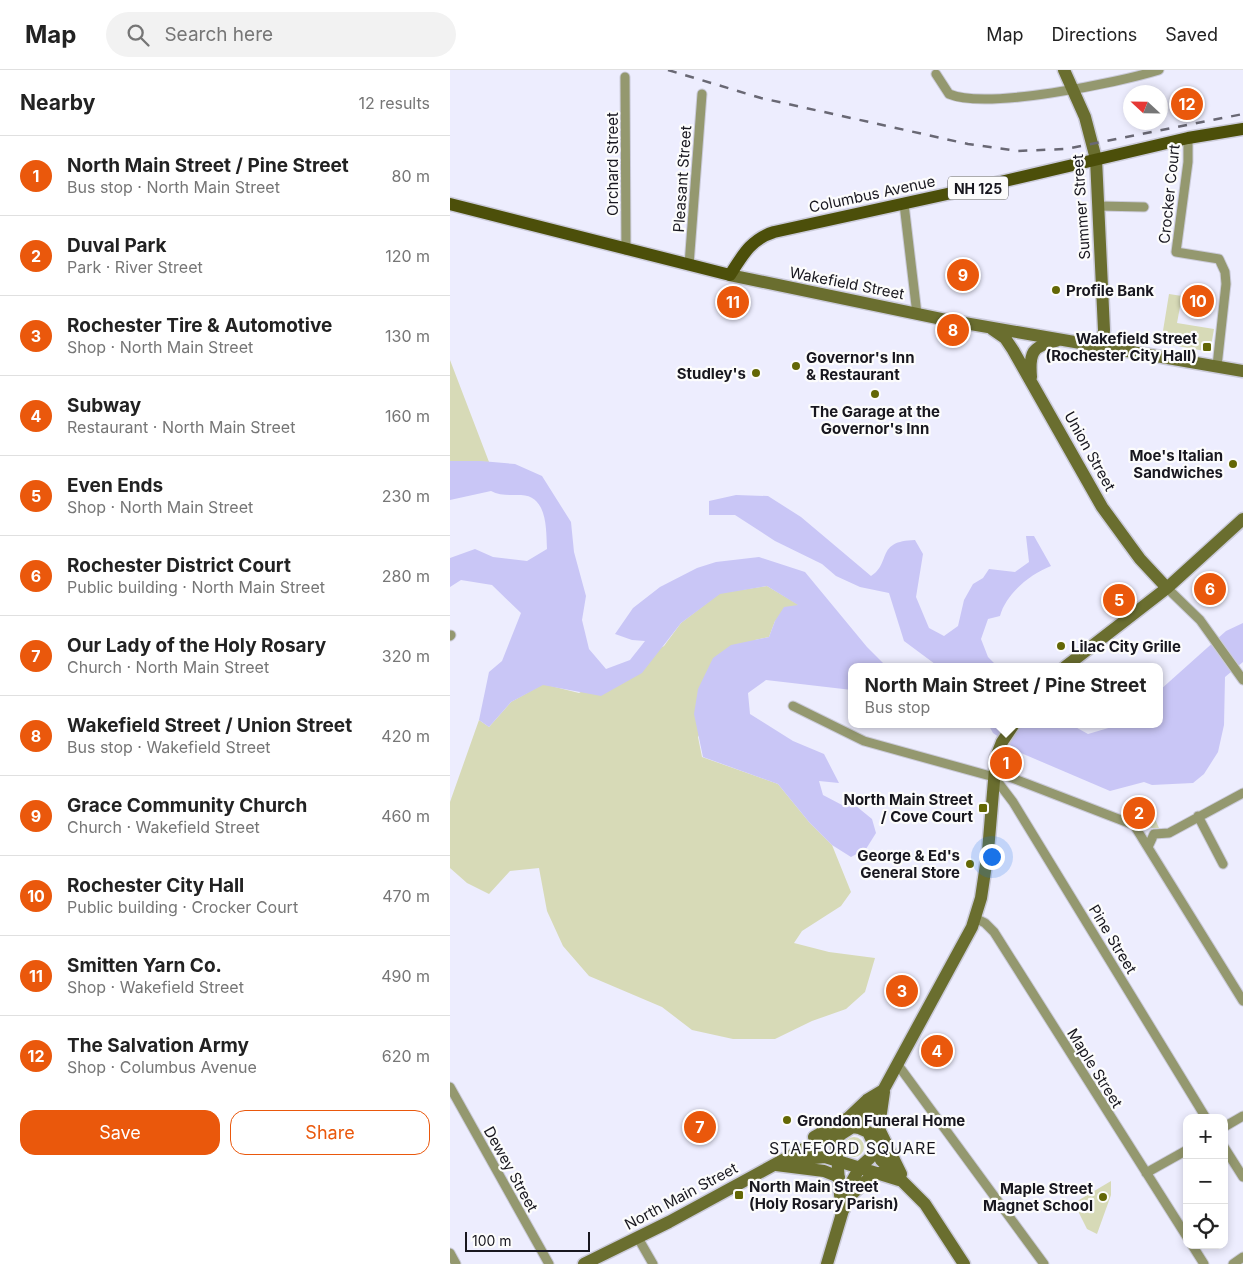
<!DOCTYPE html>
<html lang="en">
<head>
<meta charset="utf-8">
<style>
  :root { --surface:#fff; --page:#f2f2f2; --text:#222; --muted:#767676; --line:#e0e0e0; --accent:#ea580c }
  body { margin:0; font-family:Inter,sans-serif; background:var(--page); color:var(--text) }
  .controls { position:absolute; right:15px; bottom:15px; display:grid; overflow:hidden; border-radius:10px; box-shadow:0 2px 8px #0003 }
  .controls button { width:45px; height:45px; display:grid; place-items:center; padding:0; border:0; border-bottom:1px solid var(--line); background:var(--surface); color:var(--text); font:25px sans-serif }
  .compass { position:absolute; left:673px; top:15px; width:45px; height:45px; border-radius:50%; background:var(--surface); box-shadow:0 2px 8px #0003; rotate:292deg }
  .scale { position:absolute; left:15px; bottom:12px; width:125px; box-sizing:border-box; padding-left:5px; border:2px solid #18171f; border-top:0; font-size:14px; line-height:18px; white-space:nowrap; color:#18171f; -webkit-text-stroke:4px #fcfcfc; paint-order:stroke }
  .you { position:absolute; left:541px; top:786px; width:18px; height:18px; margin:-12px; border:4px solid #fff; border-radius:50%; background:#1a73e8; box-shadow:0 0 0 8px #1a73e833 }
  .badge { display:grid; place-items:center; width:32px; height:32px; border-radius:50%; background:var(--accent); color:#fff; font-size:16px; font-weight:700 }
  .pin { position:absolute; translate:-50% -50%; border:2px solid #fff; box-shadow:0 1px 5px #0006 }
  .popup { position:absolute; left:398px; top:593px; width:315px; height:65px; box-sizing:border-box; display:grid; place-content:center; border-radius:10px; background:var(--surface); filter:drop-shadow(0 1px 4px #0005); font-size:16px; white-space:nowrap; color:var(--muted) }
  .popup b { font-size:19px; color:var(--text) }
  .popup::after { content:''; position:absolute; left:50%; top:100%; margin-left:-10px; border:10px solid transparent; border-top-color:var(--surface) }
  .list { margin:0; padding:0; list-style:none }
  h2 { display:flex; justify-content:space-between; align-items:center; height:65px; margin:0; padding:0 20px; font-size:21px }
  h2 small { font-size:16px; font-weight:400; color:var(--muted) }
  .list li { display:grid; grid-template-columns:32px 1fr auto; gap:15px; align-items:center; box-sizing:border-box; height:80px; padding:0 20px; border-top:1px solid var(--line) }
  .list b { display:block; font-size:19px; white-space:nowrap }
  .list p { margin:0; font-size:16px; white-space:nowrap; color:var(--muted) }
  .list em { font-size:16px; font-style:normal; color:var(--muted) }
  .actions { display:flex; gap:10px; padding:15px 20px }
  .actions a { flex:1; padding:11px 0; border:1px solid var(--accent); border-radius:15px; text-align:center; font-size:18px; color:var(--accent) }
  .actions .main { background:var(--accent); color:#fff }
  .icon { flex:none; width:28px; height:28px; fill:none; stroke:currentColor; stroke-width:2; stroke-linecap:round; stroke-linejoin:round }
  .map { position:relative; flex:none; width:793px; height:1194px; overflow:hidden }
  header { display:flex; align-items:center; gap:30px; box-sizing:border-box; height:70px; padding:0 25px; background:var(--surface); border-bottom:1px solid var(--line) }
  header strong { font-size:24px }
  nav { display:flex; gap:28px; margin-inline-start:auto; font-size:18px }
  .search { width:350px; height:45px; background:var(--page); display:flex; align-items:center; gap:12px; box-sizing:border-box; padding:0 18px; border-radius:28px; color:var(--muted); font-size:19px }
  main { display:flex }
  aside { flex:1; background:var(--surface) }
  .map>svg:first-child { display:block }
  .green { fill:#d7dab7 }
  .water { fill:#c9c6f6 }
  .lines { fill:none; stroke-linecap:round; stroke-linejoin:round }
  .street-casing { stroke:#cbcbda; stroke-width:11 }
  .secondary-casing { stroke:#cbcbda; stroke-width:15 }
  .primary-casing { stroke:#cbcbda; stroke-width:15 }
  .street { stroke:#94986f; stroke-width:9 }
  .secondary { stroke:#6a6e2f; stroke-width:12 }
  .primary { stroke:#4c4f0a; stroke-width:12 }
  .rail { stroke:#696874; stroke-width:2.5; stroke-dasharray:9 9; stroke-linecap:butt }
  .poi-dot { fill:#636705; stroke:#fcfcfc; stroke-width:2 }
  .labels { text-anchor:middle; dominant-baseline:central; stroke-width:4.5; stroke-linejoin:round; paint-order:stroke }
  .shield { fill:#fcfcfc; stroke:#5c5c61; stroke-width:1 }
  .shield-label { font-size:14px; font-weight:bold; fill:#18171f }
  .street-label { font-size:15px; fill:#18171f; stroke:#fcfcfc }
  .poi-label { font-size:15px; font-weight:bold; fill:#18171f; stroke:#fcfcfc; text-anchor:end }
  .neighbourhood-label { font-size:16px; letter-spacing:1px; fill:#18171f; stroke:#fcfcfc }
</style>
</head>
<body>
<header>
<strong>Map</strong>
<div class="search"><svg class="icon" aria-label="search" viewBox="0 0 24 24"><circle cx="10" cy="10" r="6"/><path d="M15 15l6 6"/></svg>Search here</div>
<nav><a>Map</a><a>Directions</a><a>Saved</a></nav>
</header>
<main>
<aside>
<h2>Nearby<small>12 results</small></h2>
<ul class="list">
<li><span class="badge">1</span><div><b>North Main Street / Pine Street</b><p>Bus stop · North Main Street</p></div><em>80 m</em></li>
<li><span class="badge">2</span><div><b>Duval Park</b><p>Park · River Street</p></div><em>120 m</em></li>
<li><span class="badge">3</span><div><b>Rochester Tire &amp; Automotive</b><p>Shop · North Main Street</p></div><em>130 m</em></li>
<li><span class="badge">4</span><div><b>Subway</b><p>Restaurant · North Main Street</p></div><em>160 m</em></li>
<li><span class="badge">5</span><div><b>Even Ends</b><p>Shop · North Main Street</p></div><em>230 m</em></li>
<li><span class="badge">6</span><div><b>Rochester District Court</b><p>Public building · North Main Street</p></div><em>280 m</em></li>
<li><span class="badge">7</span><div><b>Our Lady of the Holy Rosary</b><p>Church · North Main Street</p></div><em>320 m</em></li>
<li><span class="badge">8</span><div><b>Wakefield Street / Union Street</b><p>Bus stop · Wakefield Street</p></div><em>420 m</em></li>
<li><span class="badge">9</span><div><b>Grace Community Church</b><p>Church · Wakefield Street</p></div><em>460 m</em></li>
<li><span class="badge">10</span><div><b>Rochester City Hall</b><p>Public building · Crocker Court</p></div><em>470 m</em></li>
<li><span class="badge">11</span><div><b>Smitten Yarn Co.</b><p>Shop · Wakefield Street</p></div><em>490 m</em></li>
<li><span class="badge">12</span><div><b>The Salvation Army</b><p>Shop · Columbus Avenue</p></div><em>620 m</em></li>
</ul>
<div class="actions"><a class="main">Save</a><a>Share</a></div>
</aside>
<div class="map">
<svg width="793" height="1194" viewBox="0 0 793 1194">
  <rect width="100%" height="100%" fill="#ededfe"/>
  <path class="green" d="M719,224L732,226L727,253L764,259L760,282L711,273Z
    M0,290L39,392L0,391Z
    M317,516L349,535L325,551L319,567L305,570L248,667L252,687L328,714L359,752L382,775L401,822L391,836L352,861L344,873L379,882L425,888L415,922L396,939L362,951L325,969H283L242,960L212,937L139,906L113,876L97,841L89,798L60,801L39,824L17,813L0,798V732L29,650L39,657L61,632L93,614L129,623L214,576L231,553L270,523Z
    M680,729L700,738L709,758H702L673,745Z
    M394 1077a10 10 0 1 1 20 0a10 10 0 1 1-20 0Z
    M661,1111V1125L647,1164L637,1159L624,1133Z"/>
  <path class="water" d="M0,391H31L65,394L92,406L121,452L124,482L136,526L132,550L139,579L156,599L180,590L195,571L182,570L165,564L183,538L210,517L247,498L266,492L309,487L355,502L417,577L437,597H402V620L316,610L298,623L300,644L343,671L374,684L389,713L369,711L373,725L392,735L406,736L422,749L426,763L416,779L401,787L382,775L359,752L328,714L253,687L244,644L248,619L263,588L281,575L319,567L325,551L334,537L348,535L317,516L270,524L231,553L192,603L151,626L93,615L61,632L39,657L29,650L39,602L52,591L71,543L42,515L11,510L0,517V488L25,479L43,487L77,491L97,479C96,460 98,426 71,425C61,425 50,426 41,421L0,430Z
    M286,425L318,426L351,447L421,506C442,493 425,471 465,470L473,484L466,527L479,558L494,566L508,556L514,530L523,514L533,508L539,499L565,502L579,492L576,466H584L601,496C580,504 556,524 550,546L538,549L531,569L538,587L548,597H489L454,571L439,523L410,517L386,506L372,494L325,471L285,445H259V431Z
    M793,553V592L775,607L774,655L768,682L754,704L743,713L702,715L694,712L660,721L571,683L543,663L538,654H620L638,664L672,654H710V620L776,561Z"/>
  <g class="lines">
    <defs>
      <path id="street" d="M486,4L499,24C536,40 667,13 709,0
        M175,7L176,180
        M738,68V92L726,182L769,189L775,202L776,214L767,296
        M454,134L467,244
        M649,136L694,137
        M239,195L252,24
        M717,518L750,550L793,610
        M0,566L1,565
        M343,636L414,671L544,707L563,732L756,1048
        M544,701L684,755L793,931
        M748,746L773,794
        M698,777L704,764L719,763L793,723
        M525,848L535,853L544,862L737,1167
        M448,995L594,1194
        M0,1017L99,1194
        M774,1057L793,1046
        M774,1077L793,1107
        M696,1103L737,1080
        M188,1168L203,1194
        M742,1175L754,1194
        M0,1183L6,1194
        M783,1194L793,1187"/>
      <path id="secondary" d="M614,0L635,47L646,89L654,260L652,278
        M280,205L497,250L793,301
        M542,259L555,268L563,280L652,437L690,489L717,518
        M581,307C579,283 582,276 606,271
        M615,597L717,518L793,449
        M403,1057L409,1058L418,1062L431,1090L475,1134L514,1194
        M429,1059L451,1104
        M364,1067L398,1048L417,1030L432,1021
        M342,1086L353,1089L375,1087L449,1110
        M326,1095L374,1101L389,1107
        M398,1128L417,1110L429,1103
        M394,1139L390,1125L386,1072L390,1065L412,1051L423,1039L522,857L531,828L538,781L546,687L552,672L564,654
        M134,1194L219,1152L353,1079L390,1065
        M377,1194L401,1113L410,1097L420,1088L426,1078L434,1022"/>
      <path id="primary" d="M0,134L280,205C292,186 301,169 324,162L529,117L738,68L793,59"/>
    </defs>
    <use href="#street" class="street-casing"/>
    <use href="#secondary" class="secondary-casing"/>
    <use href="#primary" class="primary-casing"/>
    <use href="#street" class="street"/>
    <use href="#secondary" class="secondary"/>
    <use href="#primary" class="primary"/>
    <path class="rail" d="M218,0L311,28L518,74L568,81L616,79L793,44"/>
  </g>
  <g class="poi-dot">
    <circle cx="606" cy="220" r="5"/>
    <rect x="752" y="272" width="10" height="10" rx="2.5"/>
    <circle cx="346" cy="296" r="5"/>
    <circle cx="306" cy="303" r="5"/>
    <circle cx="425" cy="324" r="5"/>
    <circle cx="783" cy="394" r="5"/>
    <circle cx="611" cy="576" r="5"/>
    <rect x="528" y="733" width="10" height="10" rx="2.5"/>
    <circle cx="520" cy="794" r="5"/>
    <circle cx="337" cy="1050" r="5"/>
    <rect x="284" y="1120" width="10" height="10" rx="2.5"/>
    <circle cx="653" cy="1127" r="5"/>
  </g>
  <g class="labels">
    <rect class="shield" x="498" y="106.5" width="60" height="23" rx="4"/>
    <g class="shield-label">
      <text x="528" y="118">NH 125</text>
    </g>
    <g class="street-label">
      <text transform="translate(162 94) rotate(-90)">Orchard Street</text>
      <text transform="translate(232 109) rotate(-86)">Pleasant Street</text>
      <text transform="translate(422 124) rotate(-12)">Columbus Avenue</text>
      <text transform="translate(719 124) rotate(-84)">Crocker Court</text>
      <text transform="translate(631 137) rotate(-94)">Summer Street</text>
      <text transform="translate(397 213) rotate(11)">Wakefield Street</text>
      <text transform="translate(640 381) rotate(61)">Union Street</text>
      <text transform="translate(663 869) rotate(59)">Pine Street</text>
      <text transform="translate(645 998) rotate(58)">Maple Street</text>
      <text transform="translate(61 1099) rotate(61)">Dewey Street</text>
      <text transform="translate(231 1126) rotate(-28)">North Main Street</text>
    </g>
    <g class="poi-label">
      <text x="616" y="220" text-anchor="start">Profile Bank</text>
      <text x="747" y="268">Wakefield Street<tspan x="747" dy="17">(Rochester City Hall)</tspan></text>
      <text x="356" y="287" text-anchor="start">Governor's Inn<tspan x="356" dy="17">&amp; Restaurant</tspan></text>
      <text x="296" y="303">Studley's</text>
      <text x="425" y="341" text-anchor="middle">The Garage at the<tspan x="425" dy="17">Governor's Inn</tspan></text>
      <text x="773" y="385">Moe's Italian<tspan x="773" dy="17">Sandwiches</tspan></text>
      <text x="621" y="576" text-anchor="start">Lilac City Grille</text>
      <text x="523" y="729">North Main Street<tspan x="523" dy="17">/ Cove Court</tspan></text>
      <text x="510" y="785">George &amp; Ed's<tspan x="510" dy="17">General Store</tspan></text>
      <text x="347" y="1050" text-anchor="start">Grondon Funeral Home</text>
      <text x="299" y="1116" text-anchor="start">North Main Street<tspan x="299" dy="17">(Holy Rosary Parish)</tspan></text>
      <text x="643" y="1118">Maple Street<tspan x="643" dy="17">Magnet School</tspan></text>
    </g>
    <g class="neighbourhood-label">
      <text x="403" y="1078">STAFFORD SQUARE</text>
    </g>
  </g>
</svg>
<div class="controls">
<button>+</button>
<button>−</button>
<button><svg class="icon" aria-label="locate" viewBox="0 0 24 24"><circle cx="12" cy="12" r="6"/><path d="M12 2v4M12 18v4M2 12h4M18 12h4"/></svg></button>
</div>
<svg class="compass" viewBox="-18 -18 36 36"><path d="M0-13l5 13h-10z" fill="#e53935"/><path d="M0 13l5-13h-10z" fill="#767676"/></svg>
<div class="scale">100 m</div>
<div class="you"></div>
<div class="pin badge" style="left:556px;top:693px">1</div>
<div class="popup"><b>North Main Street / Pine Street</b>Bus stop</div>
<div class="pin badge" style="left:689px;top:743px">2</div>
<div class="pin badge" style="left:452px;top:921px">3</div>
<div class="pin badge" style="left:487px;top:981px">4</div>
<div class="pin badge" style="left:669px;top:530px">5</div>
<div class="pin badge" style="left:760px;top:519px">6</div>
<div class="pin badge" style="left:250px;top:1057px">7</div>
<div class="pin badge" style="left:503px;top:260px">8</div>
<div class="pin badge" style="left:513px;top:205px">9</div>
<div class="pin badge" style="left:748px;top:231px">10</div>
<div class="pin badge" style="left:283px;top:232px">11</div>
<div class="pin badge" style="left:737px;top:34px">12</div>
</div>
</main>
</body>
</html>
